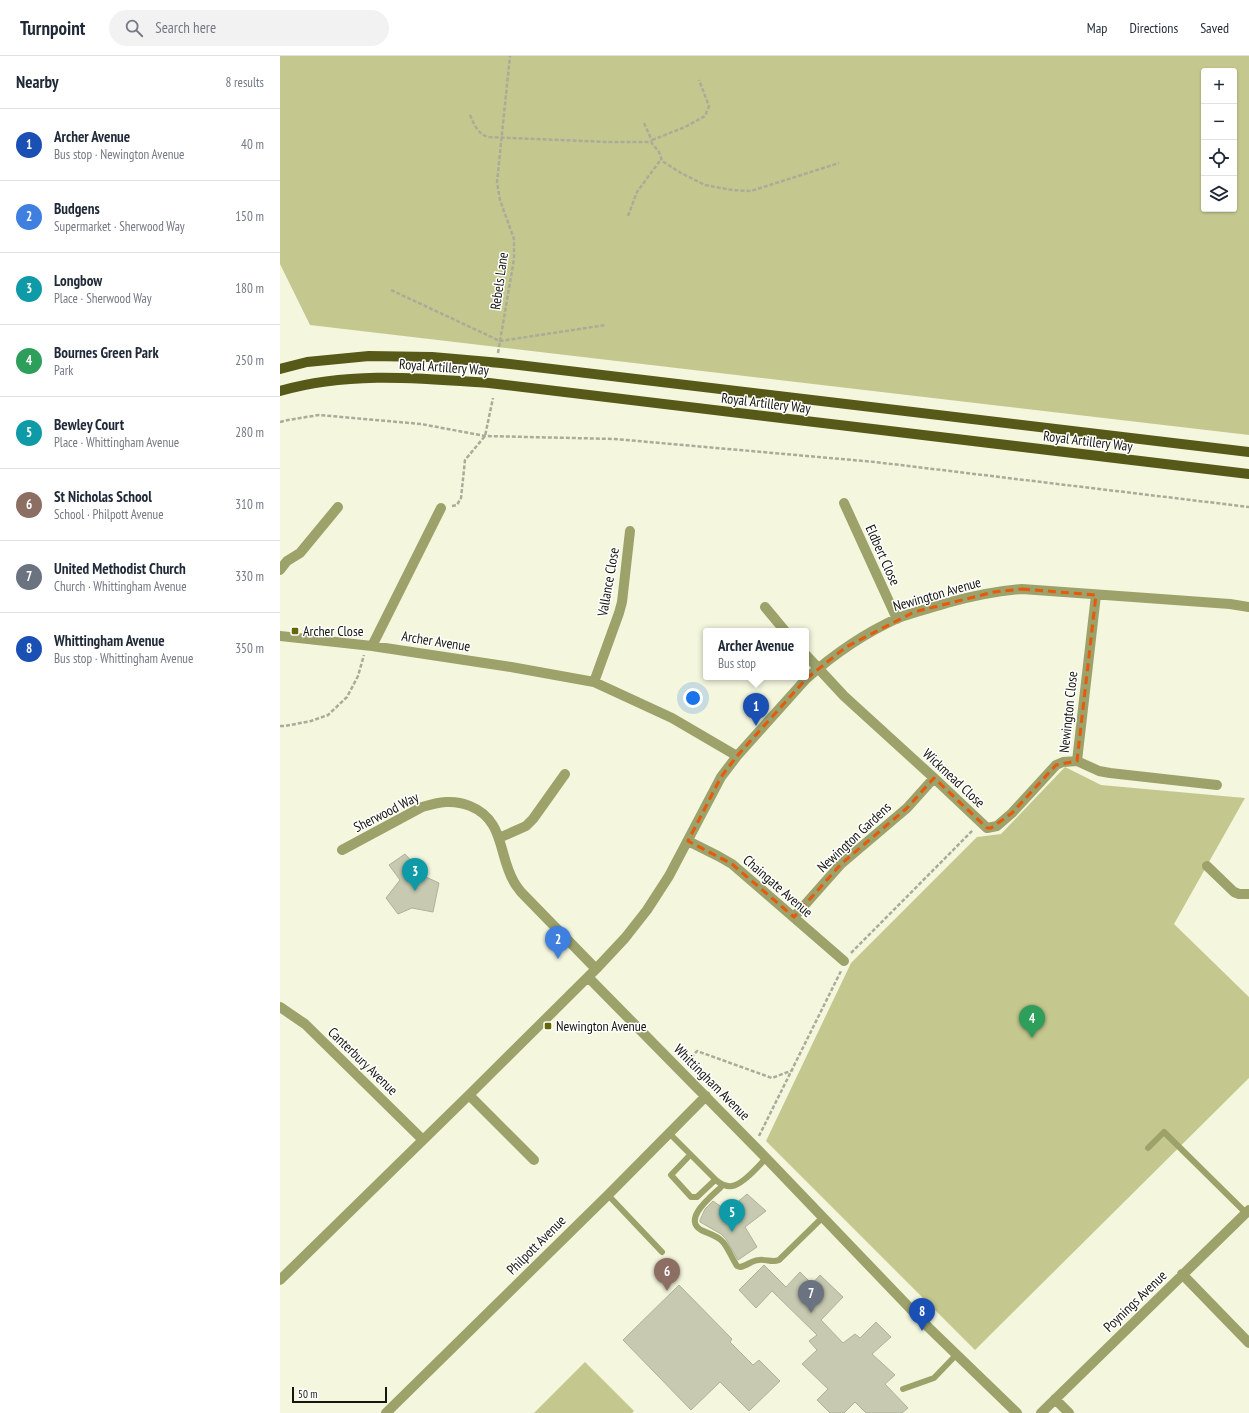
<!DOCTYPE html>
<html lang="en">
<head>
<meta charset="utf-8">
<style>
  :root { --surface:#fff; --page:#f2f2f3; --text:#1f2937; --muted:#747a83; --line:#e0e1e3; --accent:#656703 }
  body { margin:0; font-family:"PT Sans Narrow",sans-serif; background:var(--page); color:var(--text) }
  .controls { position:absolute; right:12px; top:12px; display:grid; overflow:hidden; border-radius:4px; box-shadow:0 1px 3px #0004 }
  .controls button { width:36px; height:36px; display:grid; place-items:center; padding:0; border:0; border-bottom:1px solid var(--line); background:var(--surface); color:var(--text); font:20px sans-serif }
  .scale { position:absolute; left:12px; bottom:10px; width:95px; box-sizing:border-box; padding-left:4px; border:2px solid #15160d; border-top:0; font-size:11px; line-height:14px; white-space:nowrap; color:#15160d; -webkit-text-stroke:3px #fff; paint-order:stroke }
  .you { position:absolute; left:413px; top:642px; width:14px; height:14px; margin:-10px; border:3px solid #fff; border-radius:50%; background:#1a73e8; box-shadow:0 0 0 6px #1a73e833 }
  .badge { display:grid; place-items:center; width:26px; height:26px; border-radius:50%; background:var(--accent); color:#fff; font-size:13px; font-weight:700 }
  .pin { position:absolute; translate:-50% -33px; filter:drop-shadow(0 1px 2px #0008) }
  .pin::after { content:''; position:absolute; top:21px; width:14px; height:12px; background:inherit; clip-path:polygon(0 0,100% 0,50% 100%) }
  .popup { position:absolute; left:423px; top:572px; width:106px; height:52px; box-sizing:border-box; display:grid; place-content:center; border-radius:4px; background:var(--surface); filter:drop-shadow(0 1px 3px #0005); font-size:13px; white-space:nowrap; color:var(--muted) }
  .popup b { font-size:15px; color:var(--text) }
  .popup::after { content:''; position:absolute; left:50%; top:100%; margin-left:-8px; border:8px solid transparent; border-top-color:var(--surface) }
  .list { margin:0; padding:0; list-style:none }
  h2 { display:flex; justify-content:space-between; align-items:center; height:52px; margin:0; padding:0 16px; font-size:17px }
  h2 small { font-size:13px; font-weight:400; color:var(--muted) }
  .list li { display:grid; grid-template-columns:26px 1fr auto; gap:12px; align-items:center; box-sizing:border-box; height:72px; padding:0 16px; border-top:1px solid var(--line) }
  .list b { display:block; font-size:15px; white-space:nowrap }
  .list p { margin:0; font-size:13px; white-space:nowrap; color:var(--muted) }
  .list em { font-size:13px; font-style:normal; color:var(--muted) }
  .icon { flex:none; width:22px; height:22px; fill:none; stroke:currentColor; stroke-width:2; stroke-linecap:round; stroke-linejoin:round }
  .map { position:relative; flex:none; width:969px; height:1357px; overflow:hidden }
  header { display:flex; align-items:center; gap:24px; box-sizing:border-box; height:56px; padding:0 20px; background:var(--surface); border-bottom:1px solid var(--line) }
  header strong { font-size:19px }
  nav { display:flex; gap:22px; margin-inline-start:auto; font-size:14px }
  .search { width:280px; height:36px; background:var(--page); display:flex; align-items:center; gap:10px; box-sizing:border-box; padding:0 14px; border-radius:22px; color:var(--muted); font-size:15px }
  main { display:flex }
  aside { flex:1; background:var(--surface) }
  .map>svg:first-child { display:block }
  .green { fill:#c4c88e; fill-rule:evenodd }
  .building { fill:#c7cab1; stroke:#afb29a }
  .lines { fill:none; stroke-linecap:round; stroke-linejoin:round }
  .path { stroke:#aaac98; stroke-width:2.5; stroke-dasharray:4 2; stroke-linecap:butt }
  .service { stroke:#9da16a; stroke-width:6 }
  .minor { stroke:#9da16a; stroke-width:10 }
  .primary { stroke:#575918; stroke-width:10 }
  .marked { fill:none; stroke:#e8590c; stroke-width:3; stroke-dasharray:8 5; stroke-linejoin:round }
  .poi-dot { fill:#656703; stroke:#fff; stroke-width:1.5 }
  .labels { text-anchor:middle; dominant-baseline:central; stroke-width:3; stroke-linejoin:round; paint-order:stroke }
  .street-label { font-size:14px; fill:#15160d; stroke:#fff }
  .poi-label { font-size:14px; fill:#15160d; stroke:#fff; text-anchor:start }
</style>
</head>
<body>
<header>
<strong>Turnpoint</strong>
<div class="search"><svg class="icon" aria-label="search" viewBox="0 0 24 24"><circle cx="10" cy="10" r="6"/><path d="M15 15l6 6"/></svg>Search here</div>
<nav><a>Map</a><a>Directions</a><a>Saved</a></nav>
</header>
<main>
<aside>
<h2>Nearby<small>8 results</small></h2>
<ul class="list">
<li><span class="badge" style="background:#1a4fb4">1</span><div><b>Archer Avenue</b><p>Bus stop · Newington Avenue</p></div><em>40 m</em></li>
<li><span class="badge" style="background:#3f7fe0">2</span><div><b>Budgens</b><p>Supermarket · Sherwood Way</p></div><em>150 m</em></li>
<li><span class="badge" style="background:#0f9aa8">3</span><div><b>Longbow</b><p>Place · Sherwood Way</p></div><em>180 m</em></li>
<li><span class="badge" style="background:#2e9e5b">4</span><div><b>Bournes Green Park</b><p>Park</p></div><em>250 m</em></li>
<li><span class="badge" style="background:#0f9aa8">5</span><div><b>Bewley Court</b><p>Place · Whittingham Avenue</p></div><em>280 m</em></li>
<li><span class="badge" style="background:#8d6e63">6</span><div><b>St Nicholas School</b><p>School · Philpott Avenue</p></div><em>310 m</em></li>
<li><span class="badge" style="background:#6b7280">7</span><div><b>United Methodist Church</b><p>Church · Whittingham Avenue</p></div><em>330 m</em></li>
<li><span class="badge" style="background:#1a4fb4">8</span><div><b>Whittingham Avenue</b><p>Bus stop · Whittingham Avenue</p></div><em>350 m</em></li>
</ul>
</aside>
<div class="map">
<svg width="969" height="1357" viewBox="0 0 969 1357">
  <rect width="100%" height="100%" fill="#f4f7de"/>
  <path class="green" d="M0,0H969V379L30,269L0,208ZM924,15H954V153H924Z
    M785,711L821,729L965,742L894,868L969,941V1022L695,1294L486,1085L571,907L697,781L721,778Z
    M305,1306L354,1355L352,1357H254Z"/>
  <path class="building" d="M125,798L146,821L159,827L153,856L132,852L118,858L106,842L120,824L109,809Z
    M467,1138L486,1155L465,1171L477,1191L458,1204L446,1183L441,1178L420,1166V1164L425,1153L433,1145L447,1155Z
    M484,1209L506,1231L520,1216L532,1228L540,1219L563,1241L541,1264L563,1287L575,1278L580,1282L596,1266L611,1281L592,1298L615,1319L605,1328L628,1352L622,1357H586L575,1346L564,1357H550L537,1344L548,1333L522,1308L537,1294L529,1285L537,1279L492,1235L476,1252L459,1234Z
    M399,1229L452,1283L450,1286L473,1309L479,1304L500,1325L469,1355L440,1326L411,1354L343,1284Z"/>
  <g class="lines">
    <path class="path" d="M190,59C194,68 198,79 209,81L326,86H371L379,96L382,105L401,117L425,129L452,134L471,135L559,107
      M364,67L372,85
      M372,84L405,71L425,60L429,50L419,24
      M348,160L357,136L379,106L382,105
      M111,234L220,285L326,269
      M218,297L234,203V183L220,144L217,126L230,0
      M0,366L8,364L39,359L141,368L205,380L335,383L595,406L969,451
      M172,450L177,449L181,442L185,404L205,380L213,342
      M0,670H5L31,665L48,659L67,641L78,620L84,599
      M571,897L693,774
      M407,1006L417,995L492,1022L513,1014
      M479,1080L561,915"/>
    <path class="service" d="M389,1077L437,1125C441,1128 446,1131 452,1130C462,1129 479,1110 486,1102
      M868,1092L884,1076L966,1157
      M410,1099L391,1119L411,1141H417L435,1124
      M443,1129C435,1138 401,1162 421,1174C429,1178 437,1179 443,1186C448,1192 452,1202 457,1210L460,1211C467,1210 472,1204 479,1204C487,1203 492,1207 499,1204L543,1161
      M328,1139L382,1196
      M623,1333L654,1322L677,1298"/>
    <path class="minor" d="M564,447L617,563
      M0,514L7,505L20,497L58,451
      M816,539L797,705L819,715L830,717L937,729
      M485,551L505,575
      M0,580L92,590L231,611L314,626L392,662L457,700
      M92,590L161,452
      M526,599L564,640L654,722L707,772L717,770L732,757L776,709L783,706L797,705
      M314,626L339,557L342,546L350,475
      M219,782L246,770L253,763L285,718
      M408,785L438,800L452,808L564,905
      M62,794L142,751C159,746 173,743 190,750C225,764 218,799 234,826C236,830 239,833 241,836L316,913
      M927,810L954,836L959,838H969
      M514,861L561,808L627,752L654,722
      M308,921L486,1102L648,1271L737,1357
      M0,951L25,968L143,1084
      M189,1039L254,1104
      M902,1218L969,1287
      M0,1224L189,1039L316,913L345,882L367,854L389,820L441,721L457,700L526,623C553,599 585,577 618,562C634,556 651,552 667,547C692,540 717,535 742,533L950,548L969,551
      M775,1343L789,1357
      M106,1357L328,1139L426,1040
      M761,1357L969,1154"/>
    <path class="primary" d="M0,313L27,306L89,300L152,301L221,307L969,396
      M0,335C68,315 139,322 209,327L969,418"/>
  </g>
  <path class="marked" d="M742,533L816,539L797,705L776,709L732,757L711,772H707L654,722L627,752L561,808L514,861L452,808L408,785L441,721L457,700L526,623L566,591L634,556L714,536Z"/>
  <g class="poi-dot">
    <rect x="11" y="571" width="8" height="8" rx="2"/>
    <rect x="264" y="966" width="8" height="8" rx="2"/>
  </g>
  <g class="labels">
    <g class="street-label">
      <text transform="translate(219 225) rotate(-82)">Rebels Lane</text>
      <text transform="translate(164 311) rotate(4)">Royal Artillery Way</text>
      <text transform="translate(486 347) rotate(7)">Royal Artillery Way</text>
      <text transform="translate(808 385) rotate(7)">Royal Artillery Way</text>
      <text transform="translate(603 499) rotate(66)">Eldbert Close</text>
      <text transform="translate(328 526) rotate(-80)">Vallance Close</text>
      <text transform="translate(657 538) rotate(-16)">Newington Avenue</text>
      <text transform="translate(156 585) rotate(9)">Archer Avenue</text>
      <text transform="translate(788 656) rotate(-84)">Newington Close</text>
      <text transform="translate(674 722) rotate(43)">Wickmead Close</text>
      <text transform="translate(106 756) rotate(-27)">Sherwood Way</text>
      <text transform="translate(574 781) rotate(-43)">Newington Gardens</text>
      <text transform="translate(498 830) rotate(41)">Chaingate Avenue</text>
      <text transform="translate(83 1005) rotate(44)">Canterbury Avenue</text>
      <text transform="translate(432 1026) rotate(45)">Whittingham Avenue</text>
      <text transform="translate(256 1189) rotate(-45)">Philpott Avenue</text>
      <text transform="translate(855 1245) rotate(-44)">Poynings Avenue</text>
    </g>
    <g class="poi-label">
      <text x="23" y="575">Archer Close</text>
      <text x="276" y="970">Newington Avenue</text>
    </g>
  </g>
</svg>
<div class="controls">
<button>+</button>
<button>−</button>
<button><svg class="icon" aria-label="locate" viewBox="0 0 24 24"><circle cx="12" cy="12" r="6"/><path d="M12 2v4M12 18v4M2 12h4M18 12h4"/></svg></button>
<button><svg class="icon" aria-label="layers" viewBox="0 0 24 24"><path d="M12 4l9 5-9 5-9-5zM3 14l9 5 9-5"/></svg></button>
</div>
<div class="scale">50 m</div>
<div class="you"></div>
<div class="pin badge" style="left:476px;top:670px;background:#1a4fb4">1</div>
<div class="popup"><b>Archer Avenue</b>Bus stop</div>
<div class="pin badge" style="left:278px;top:903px;background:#3f7fe0">2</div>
<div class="pin badge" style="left:135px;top:835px;background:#0f9aa8">3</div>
<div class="pin badge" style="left:752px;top:982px;background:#2e9e5b">4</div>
<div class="pin badge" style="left:452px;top:1176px;background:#0f9aa8">5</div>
<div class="pin badge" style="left:387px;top:1235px;background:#8d6e63">6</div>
<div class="pin badge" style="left:531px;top:1257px;background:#6b7280">7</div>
<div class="pin badge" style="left:642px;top:1275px;background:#1a4fb4">8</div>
</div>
</main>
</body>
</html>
